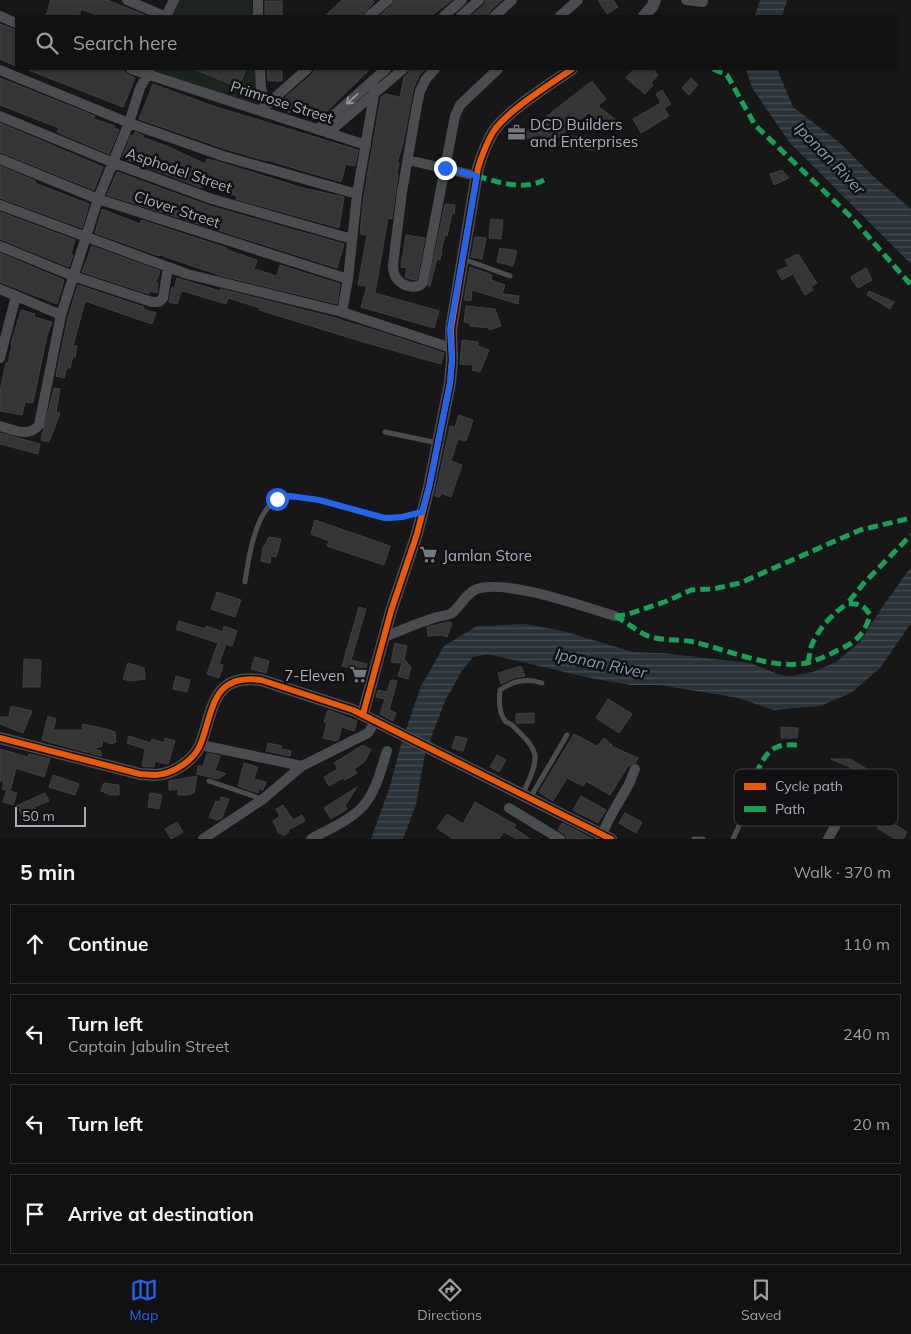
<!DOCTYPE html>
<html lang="en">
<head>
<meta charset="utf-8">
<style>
  :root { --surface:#111; --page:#1e1f1f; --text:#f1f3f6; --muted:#9c9d9f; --line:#303131; --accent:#2563eb }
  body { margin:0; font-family:Mulish,sans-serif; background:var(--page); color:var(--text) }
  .scale { position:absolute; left:15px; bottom:12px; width:71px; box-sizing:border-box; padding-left:5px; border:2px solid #a8adb8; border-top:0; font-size:14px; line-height:18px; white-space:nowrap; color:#a8adb8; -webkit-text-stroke:4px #111113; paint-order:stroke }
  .stop { position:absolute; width:15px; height:15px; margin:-11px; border:4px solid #2563eb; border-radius:50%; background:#fff }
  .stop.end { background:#2563eb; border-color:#fff; box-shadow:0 1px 5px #0008 }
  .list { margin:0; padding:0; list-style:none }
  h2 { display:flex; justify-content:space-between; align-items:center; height:65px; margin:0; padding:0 20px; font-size:21px }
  h2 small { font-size:16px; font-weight:400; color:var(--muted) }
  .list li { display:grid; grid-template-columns:32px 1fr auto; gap:15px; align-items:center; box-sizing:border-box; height:80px; margin:0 10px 10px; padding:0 10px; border:1px solid var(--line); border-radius:0px }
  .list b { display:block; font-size:19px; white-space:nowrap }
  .list p { margin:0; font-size:16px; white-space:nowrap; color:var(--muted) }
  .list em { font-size:16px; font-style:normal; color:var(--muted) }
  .icon { flex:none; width:28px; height:28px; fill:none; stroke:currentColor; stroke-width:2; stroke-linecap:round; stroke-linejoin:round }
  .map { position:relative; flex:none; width:911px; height:839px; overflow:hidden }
  .search { position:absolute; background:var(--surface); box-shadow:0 1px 4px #0004; left:15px; right:15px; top:15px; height:55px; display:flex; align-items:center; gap:12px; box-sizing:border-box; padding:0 18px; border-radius:0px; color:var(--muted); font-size:19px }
  .sheet { height:425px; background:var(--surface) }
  nav { display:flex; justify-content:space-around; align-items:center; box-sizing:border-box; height:70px; border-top:1px solid var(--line); background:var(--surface); font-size:14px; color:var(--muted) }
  nav a { display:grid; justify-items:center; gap:2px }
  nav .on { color:var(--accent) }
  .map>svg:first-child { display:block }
  .green { fill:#1d241e }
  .water { fill:url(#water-rules) }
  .building { fill:#353536; stroke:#3f4043 }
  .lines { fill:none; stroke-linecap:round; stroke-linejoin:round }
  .service { stroke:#4b4c50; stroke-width:5 }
  .minor { stroke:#4b4c50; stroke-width:10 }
  .tertiary { stroke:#4b4c50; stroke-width:12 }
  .quiet { stroke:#1a9f57; stroke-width:5; stroke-dasharray:10 5; stroke-linecap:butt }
  .cycleway-casing { stroke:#111113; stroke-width:9 }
  .cycleway { stroke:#e8590c; stroke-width:6 }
  .oneway { stroke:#8c9099 }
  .route { stroke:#2563eb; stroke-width:6 }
  .labels { text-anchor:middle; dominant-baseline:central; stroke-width:5; stroke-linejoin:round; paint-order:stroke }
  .street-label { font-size:15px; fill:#a8adb8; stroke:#111113 }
  .poi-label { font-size:15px; fill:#a8adb8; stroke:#111113; text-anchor:start }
  .water-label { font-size:16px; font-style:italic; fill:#7f9bb3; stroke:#111113 }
  .key { fill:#111113; stroke:#3e4045; stroke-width:1 }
  .key-label { font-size:14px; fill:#a8adb8 }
</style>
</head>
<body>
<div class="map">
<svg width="911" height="839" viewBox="0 0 911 839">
  <defs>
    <pattern id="water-rules" width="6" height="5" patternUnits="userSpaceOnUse" patternTransform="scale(1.25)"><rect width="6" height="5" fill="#2a3239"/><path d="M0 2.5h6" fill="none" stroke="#464d54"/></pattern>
  </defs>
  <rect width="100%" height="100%" fill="#171717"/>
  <path class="green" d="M177,0H252L253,16H168Z
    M152,69H256L262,102L258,107L151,73Z"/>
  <path class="water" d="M760,0H787L782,16H755Z
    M746,69H777L793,107L840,143L873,176L911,209V264L790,143L752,88Z
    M911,567V623L881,667L851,693L820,706L774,710L738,698L660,685H631L590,678L488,654L473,657L461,672L445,701L425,754L416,805L403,839H371L390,786L402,741L421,686L444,646L477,626L525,624L563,631L633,652L661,653L750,663L780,675L791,676L813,672L836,662L860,642L883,606Z"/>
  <path class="building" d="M51,0H107L147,16H99L81,9L79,16H46Z
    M342,0H372L374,2L361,16H325Z
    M395,0H452L431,16H379L392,5Z
    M486,0H502L490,11L488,16H471L484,5Z
    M598,0H613L618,7L607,14Z
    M265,1H282V15H265Z
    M0,24L16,30V66L0,59Z
    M26,69H120L124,71L128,75L135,78L123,107Z
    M194,69H246L238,87Z
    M267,69H282V81H268Z
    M315,69H370L317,121L300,104L289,113L280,102L312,74Z
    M410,69H426L419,75L413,90L403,144L397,163H399L397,174H398L392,219L388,218L375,293L439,311L434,328L361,307L367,286L358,285L367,235L360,234L364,195L381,97L385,94L400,97L404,77L408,74Z
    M634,69H653L658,75L651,83L653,85L645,94L626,78Z
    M0,78L95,116L94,119L115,126L114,128L119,130L109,154L57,132L59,128L0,105Z
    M691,78L698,85L689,95L682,88Z
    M592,81L606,99L598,106L620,123L612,132L589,113L561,135L595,138L594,150L560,146L561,135L556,139L522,138L524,131H551L542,120Z
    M153,84L213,106L358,150L355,165L353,166L346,164L341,182L267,160V161L225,149L139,119Z
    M662,90L671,104L664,108L669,116L641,133L633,119L661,103L656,94Z
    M0,123L103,167L94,190L0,152Z
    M135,132L143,135L142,137L169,147L205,164L207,159L216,161L303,188L344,197L339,228L236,199L237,196L203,185L202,188L122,158L131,135L133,136Z
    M0,166L36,181L35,183L89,204L82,228L0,198Z
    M782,170L789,178L774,185L770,174Z
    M117,172L210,206L344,244L337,268L107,195Z
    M445,204L455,205L454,214H452L447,236L445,235L441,251H442L440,260L437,259L430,286H428Z
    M102,209L140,224L141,220L227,248V250L257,260L254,269L277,276L280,265L340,284L337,304L222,276L160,255L159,256L95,233Z
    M0,212L75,240L71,254L73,255L69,267L0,239Z
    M491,219L503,220L501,239L489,238Z
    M406,235L425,238L417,279L414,280L405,277L407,268L401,267Z
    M475,237L486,238L482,259L471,257Z
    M92,246L160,271L156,282L158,283L157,293L150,291L149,294L82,272Z
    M500,248L517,251L513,266L497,262Z
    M0,253L64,280L57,304L0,282Z
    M798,254L817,283L811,287L813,290L805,295L793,274L782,280L777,271L789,266L785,260Z
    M470,267L492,275L491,280L505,285L502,294L519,296L518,304L472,290L471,301L464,300Z
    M866,268L872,280L858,288L852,280L851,277Z
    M177,278L220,291L221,289L336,318L344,321L384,333L444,353L441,364L367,343L259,310L260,308L228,298L226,304L183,291L181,292L177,304L169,302L172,287L174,288Z
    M78,285L144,307V309L156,313L152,324L85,301L73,346H77L75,357L73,356L70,368H67L64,378L56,376L68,317Z
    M869,291L894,302L890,309L867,295Z
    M466,306L495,309L501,326L489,330V328L470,326V323L464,322Z
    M21,310L35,314L34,317L52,322L47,335L33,403L25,402L22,415L0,411V391L6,363H8L12,345L11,344Z
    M462,340L478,342V346L489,350L480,372L472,370L473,365L460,364Z
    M54,388L60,389L56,412L60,413L49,442L41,440Z
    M459,415L473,420L466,441L458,439L451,461L462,465L451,497L441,493L440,497L435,496L450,426L455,427Z
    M0,433L40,444L38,454L0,444Z
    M315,520L390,546L384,565L327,546L329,541L311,534Z
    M269,537L281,539L276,557L271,556L270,563L261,561L263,548Z
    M217,592L241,600L235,617L211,609Z
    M359,607L366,609L351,660L367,664L363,680L353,677L355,669L342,666Z
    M179,621L205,629L206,626L223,632L224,626L237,631L232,646L226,644L219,664L223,665L219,678L207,674L218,643L176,629Z
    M448,622L452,623L447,637L442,635L428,636L427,627Z
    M395,643L407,646L404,659L411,667L408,679L398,676L402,663L391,662Z
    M255,657L269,661L266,673L251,669Z
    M24,659L41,660L40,687H23Z
    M128,663L144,668L145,679L130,681L123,679Z
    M521,666L525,676L514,678L501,684L498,673Z
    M176,676L190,680L187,692L173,689Z
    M391,680L397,681L389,710L396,713L393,721L380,714L385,699L376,697L378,690L387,692Z
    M608,699L632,714L619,733L596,718Z
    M11,706L32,711L23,733L0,724V717H9Z
    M328,710L357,721L354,731L342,727L338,740L336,741L323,738L327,723L324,722Z
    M534,713V723H516V714Z
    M48,716L56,719L53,730H82L83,724L106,729L115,732L116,742L111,744L103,740L102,746L93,749L101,751V756L42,740Z
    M781,727L798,728L797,738H781Z
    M574,734L597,746L604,738L612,745L611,746L638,758L636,762L628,766L610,795L586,781L583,786L567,778L553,801L539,792Z
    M129,736L151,743L152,739L164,743L165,738L175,741L168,764L155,761L154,767L142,766L145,749L127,743Z
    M456,736L467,739L463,751L452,748Z
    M268,743L282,746L281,749L291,751L290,756L266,751Z
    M363,745L371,750L364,762L354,769L357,773L345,780L343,778L329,786L324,777L338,769L334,763Z
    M0,749L28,757L29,754L50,759L44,777L16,768L10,791L17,793L13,805L3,802L7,790L2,789L4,781H0Z
    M207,753L220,756L215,770L226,774L218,779L197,774L198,766H203Z
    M497,755L506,760L499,772L490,767Z
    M831,759H850L870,771L868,775Z
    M244,763L258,767L254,779L266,782L263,790L259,789L258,793L238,786Z
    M53,775L79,784L75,795L49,787Z
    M197,776L194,793L188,795H178V789L169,790V781Z
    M104,783L119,785V795H111L101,791Z
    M357,787L345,806L347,809L331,819L324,808Z
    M45,793L49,801L34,807L38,816L25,822L19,809L22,807L16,806Z
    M150,793L162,795L159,809L148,807Z
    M581,796L606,810L598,823L573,810Z
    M221,797L229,799L222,818L217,820L209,817L216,801L220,802Z
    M475,802L516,825L514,828L530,839H516L504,832L499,839H453L437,828L447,814L463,824Z
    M283,805L293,820L302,815L305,821L288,830L289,832L283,836L281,833L279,834L273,821L280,816L276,809Z
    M625,813L642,822L636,833L619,823Z
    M883,817L907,832L903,839H895L877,828Z
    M177,822L183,832L171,839L165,829Z
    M562,823L593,839H567L566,835L558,830Z"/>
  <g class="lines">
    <path class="service" d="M463,259L510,276
      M385,432L438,443
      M245,582C248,561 254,520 271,504C291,483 359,515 385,518C397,520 410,515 422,512
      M209,781L262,799
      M523,794C527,783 536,769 535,756C534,745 520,733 512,725C510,723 507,723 505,721C499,713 499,699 500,690C513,681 527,678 542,683
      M530,798L567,735
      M694,839H703
      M733,839L743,817"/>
    <path class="minor" d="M127,0L164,16
      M258,0V16
      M686,0L703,2
      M0,16L16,23
      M166,16L174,0
      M369,16L388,0
      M444,16L462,0
      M461,16L479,0
      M495,16L512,0
      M560,16L578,0
      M131,69L366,145
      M260,69L261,88L265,105
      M435,69L426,79L420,91L417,105L402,192L393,265C393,270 394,276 398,280C404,287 418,290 423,282L455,116L460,105L498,69
      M0,70L129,123L223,156L357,194
      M261,110L307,69
      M0,116L114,163L212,199L352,239
      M318,129L386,69
      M328,133L403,69
      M0,159L98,199L348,279
      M408,160L477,176
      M0,205L187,274L342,312L451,348
      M0,246L73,276L152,302H159L163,298L168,267
      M0,289L61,315
      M342,312L348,279L357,194L374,95L373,80
      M0,358L16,296
      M0,426C14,430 28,438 39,425L61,315L98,199L129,123L140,88L150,69
      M384,637C400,631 417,623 434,618C439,616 447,616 452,613C461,606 466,593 477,589C507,579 584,607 615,616
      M201,745L302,766
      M509,808L560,839
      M203,839L263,799L302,766L368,733L376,720
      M311,839C327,830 353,819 364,805C377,789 381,769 387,751
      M600,839L609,819L629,784L635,769
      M828,839L848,803"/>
    <path class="tertiary" d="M644,16L652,7L655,0
      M363,714L391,611L417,534L429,487L450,383L452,360L451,329L478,168C482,155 486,144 493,132C508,110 549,85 572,69
      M0,738L140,774C145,774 151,775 156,775C173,774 195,760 201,743C214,708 212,674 261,680L353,710L611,839"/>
    <path class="quiet" d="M713,69L727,75L755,125L851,217L911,285
      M477,176C498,182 523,191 544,180
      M615,616C627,622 636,631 648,636C662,641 679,639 694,642C725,649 778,672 810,662C820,659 829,655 838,650C855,643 865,634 870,615C864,605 859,603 847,604L863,584L911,535
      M615,616L626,615L667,601L691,590L713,589L740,583L860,530L911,518
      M808,663C809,658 810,652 811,647C817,630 833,613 847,604
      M743,817C749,799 757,754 777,747C783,744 793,745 800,745"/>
    <defs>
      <path id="cycleway" d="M363,714L391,611L417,534L429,487L450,383L452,360L451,329L478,168C482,155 486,144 493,132C508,110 549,85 572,69
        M0,738L140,774C145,774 151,775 156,775C173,774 195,760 201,743C214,708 212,674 261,680L353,710L611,839"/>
    </defs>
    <use href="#cycleway" class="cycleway-casing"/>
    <use href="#cycleway" class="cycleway"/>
  </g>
  <defs><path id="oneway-shaft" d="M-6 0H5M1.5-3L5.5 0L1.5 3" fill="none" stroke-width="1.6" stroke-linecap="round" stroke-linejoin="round" transform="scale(1.25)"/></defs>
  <use class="oneway" href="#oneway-shaft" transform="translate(352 99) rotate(138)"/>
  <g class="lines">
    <path class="route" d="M277,499L282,496H290L319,500L385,518L402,517L422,512L429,487L450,383L452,360L450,329L477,176L445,168"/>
  </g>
  <defs>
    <symbol id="office-bare" viewBox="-9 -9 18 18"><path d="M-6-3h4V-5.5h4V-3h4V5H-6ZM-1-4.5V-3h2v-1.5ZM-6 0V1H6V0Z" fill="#757880" stroke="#111113" stroke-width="2.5" paint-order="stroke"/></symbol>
    <symbol id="supermarket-bare" viewBox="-9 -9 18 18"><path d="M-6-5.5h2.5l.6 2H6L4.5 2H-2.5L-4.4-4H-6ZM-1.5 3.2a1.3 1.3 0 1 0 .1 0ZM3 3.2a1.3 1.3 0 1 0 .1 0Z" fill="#757880" stroke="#111113" stroke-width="2.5" paint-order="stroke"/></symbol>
  </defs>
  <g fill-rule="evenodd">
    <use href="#office-bare" x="504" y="120" width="25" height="25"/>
    <use href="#supermarket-bare" x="416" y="542" width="25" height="25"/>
    <use href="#supermarket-bare" x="346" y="662" width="25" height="25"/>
  </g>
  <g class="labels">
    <g class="street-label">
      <text transform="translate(282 102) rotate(18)">Primrose Street</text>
      <text transform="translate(179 170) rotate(19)">Asphodel Street</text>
      <text transform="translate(177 209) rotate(18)">Clover Street</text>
    </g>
    <g class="poi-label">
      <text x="530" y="124">DCD Builders<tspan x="530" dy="17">and Enterprises</tspan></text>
      <text x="443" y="555">Jamlan Store</text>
      <text x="345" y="675" text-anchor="end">7-Eleven</text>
    </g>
    <g class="water-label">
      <text transform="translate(830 158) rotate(46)">Iponan River</text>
      <text transform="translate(601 663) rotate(12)">Iponan River</text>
    </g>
  </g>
  <rect x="734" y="769" width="164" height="57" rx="8" class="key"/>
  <rect x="744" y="783" width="22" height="7" fill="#e8590c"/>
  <rect x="744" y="806" width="22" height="6" fill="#1a9f57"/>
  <g class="key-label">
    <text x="775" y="791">Cycle path</text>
    <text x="775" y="814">Path</text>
  </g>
</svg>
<div class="scale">50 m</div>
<div class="stop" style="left:277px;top:499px"></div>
<div class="stop end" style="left:445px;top:168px"></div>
<div class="search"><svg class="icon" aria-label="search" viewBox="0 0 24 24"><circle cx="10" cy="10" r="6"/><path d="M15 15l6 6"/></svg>Search here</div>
</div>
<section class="sheet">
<h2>5 min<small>Walk · 370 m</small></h2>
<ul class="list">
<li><svg class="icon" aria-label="ahead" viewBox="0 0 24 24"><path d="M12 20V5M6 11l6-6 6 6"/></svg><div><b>Continue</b></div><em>110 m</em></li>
<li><svg class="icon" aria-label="left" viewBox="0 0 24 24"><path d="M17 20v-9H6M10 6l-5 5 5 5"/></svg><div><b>Turn left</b><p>Captain Jabulin Street</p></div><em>240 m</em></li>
<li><svg class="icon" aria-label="left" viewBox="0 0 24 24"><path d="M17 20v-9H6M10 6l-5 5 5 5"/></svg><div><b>Turn left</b></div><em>20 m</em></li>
<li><svg class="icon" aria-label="arrive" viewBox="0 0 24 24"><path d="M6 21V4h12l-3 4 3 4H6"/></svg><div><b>Arrive at destination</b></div></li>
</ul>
</section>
<nav>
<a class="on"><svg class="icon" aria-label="map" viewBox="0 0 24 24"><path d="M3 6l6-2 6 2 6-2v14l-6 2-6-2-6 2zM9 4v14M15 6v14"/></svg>Map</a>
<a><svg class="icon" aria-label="directions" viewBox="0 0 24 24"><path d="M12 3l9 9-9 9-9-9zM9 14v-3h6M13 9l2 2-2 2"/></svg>Directions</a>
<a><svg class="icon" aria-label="saved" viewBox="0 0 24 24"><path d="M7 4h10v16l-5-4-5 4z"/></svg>Saved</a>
</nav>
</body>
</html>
